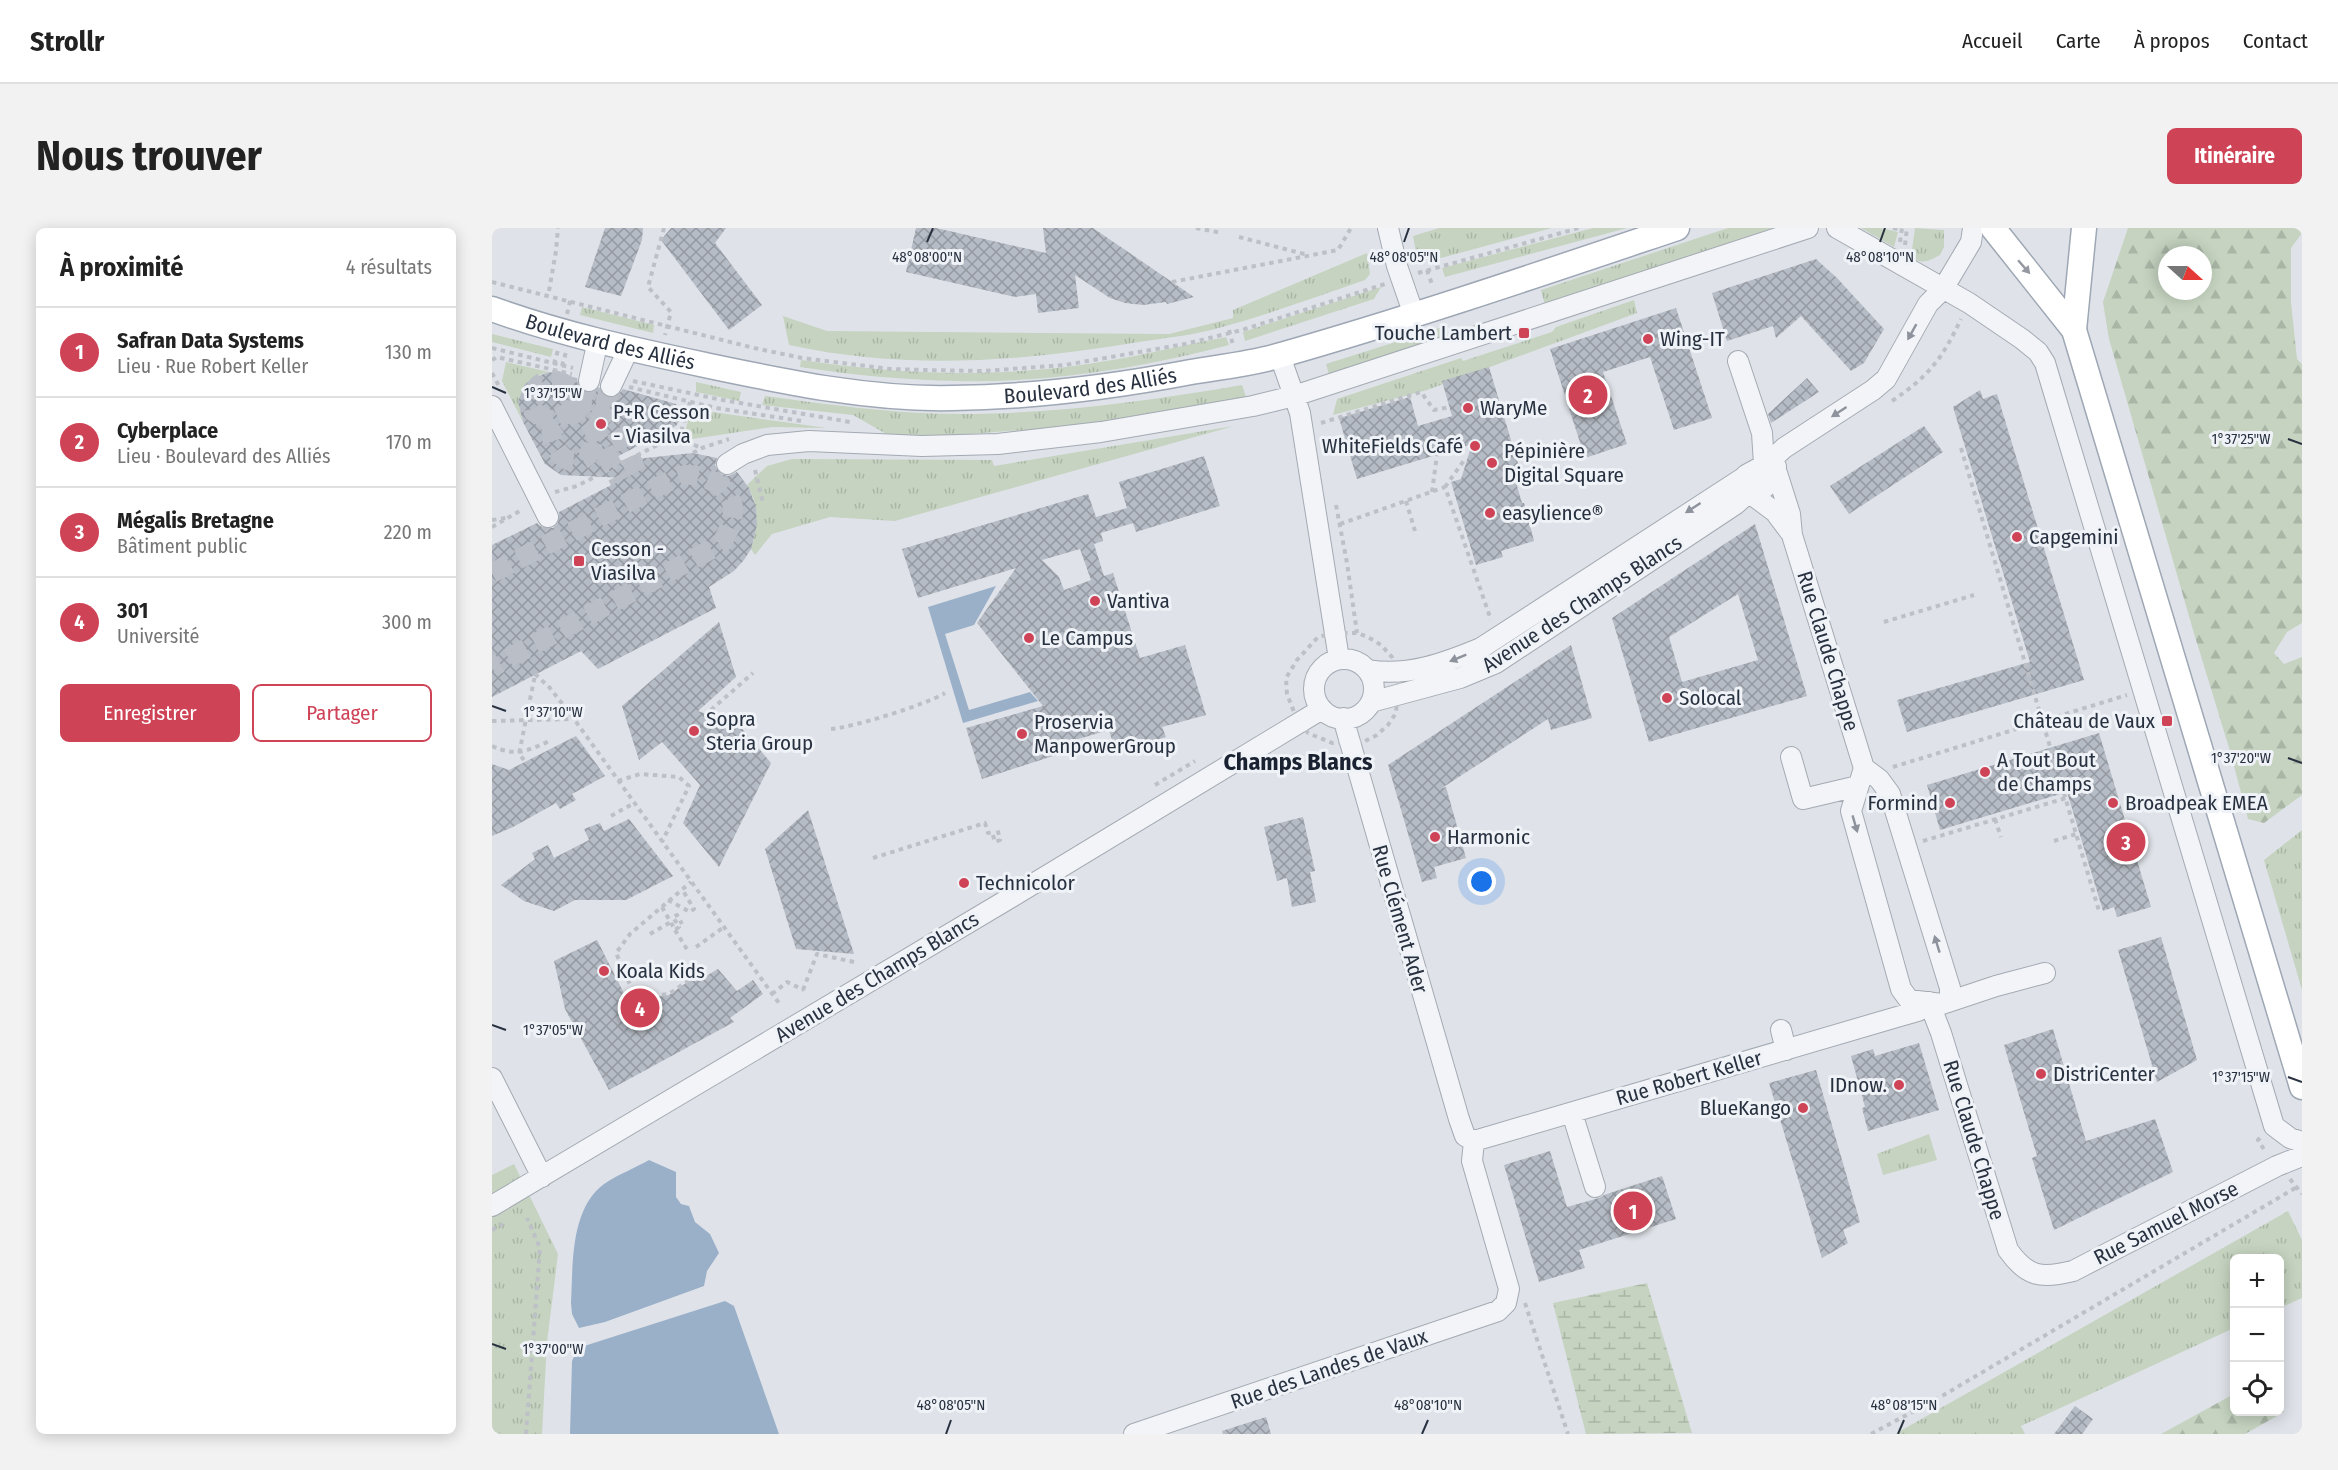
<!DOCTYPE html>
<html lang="fr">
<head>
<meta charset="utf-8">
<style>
  :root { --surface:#fff; --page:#f2f2f2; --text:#222; --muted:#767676; --line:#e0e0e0; --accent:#cf4357 }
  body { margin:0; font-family:"Fira Sans Condensed",sans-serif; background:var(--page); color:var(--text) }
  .controls { position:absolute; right:18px; bottom:18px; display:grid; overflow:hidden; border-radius:9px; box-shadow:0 3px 15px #0003 }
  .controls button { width:54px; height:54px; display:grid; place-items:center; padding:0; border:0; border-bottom:2px solid var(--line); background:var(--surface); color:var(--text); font:30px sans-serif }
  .compass { position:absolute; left:1666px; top:18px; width:54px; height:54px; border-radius:50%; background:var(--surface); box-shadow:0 3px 15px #0003; rotate:111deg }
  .you { position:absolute; left:990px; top:654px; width:21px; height:21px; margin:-15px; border:4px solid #fff; border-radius:50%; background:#1a73e8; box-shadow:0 0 0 9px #1a73e833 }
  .badge { display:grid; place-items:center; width:39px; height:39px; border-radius:50%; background:var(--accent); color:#fff; font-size:20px; font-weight:700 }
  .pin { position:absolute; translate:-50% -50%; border:3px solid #fff; box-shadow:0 2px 6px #0006 }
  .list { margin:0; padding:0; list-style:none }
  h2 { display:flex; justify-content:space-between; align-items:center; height:78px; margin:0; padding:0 24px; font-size:26px }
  h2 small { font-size:20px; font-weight:400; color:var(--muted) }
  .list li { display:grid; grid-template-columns:39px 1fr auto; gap:18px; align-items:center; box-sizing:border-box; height:90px; padding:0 24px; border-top:2px solid var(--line) }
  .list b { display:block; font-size:22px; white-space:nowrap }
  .list p { margin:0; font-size:20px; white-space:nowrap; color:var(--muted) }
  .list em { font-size:20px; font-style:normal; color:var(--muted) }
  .actions { display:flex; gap:12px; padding:18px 24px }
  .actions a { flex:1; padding:14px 0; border:2px solid var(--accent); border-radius:9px; text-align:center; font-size:21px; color:var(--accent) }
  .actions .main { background:var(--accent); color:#fff }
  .icon { flex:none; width:33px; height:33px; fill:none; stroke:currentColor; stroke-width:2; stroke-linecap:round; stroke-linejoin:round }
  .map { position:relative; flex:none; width:1810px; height:1206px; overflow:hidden; border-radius:9px }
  header { display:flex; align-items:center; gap:36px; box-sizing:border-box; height:84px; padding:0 30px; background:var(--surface); border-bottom:2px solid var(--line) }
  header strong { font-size:28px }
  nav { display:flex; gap:33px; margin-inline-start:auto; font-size:21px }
  .intro { display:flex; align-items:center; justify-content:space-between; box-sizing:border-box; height:144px; padding:0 36px }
  h1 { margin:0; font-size:42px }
  .button { padding:15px 27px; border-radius:9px; background:var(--accent); color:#fff; font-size:21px; font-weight:700 }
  main { display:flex; gap:36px; padding:0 36px }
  aside { flex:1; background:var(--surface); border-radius:9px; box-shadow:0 3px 15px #0003 }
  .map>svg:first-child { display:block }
  .grass { fill:url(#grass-tufts) }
  .forest { fill:url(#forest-firs); fill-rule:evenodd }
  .wetland { fill:url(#wetland-marsh) }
  .water { fill:#9ab0c9 }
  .building { fill:url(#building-cross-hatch); fill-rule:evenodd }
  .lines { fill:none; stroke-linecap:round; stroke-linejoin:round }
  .minor-tunnel { stroke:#babfc7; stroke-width:20; stroke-dasharray:20 10; stroke-linecap:butt }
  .minor-casing { stroke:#a4aab3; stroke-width:22 }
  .major-casing { stroke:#9ea7b4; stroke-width:27 }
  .path { stroke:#bdc1c7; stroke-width:4; stroke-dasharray:4.5 4.5; stroke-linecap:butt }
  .minor { stroke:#f2f4f7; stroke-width:20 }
  .major { stroke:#fff; stroke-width:24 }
  .oneway { fill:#9498a0 }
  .oneway2 { fill:#8d929c }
  .ticks { fill:none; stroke:#283140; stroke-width:2 }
  .poi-dot { fill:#cf4357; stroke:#eff2f6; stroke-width:2 }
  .labels { text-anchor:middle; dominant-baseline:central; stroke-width:6; stroke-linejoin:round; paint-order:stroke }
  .poi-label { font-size:21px; fill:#283140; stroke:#eff2f6; text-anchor:start }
  .street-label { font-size:21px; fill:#283140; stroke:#eff2f6 }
  .quarter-label { font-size:24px; font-weight:bold; fill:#1a2231; stroke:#eff2f6 }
  .ticks-label { font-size:15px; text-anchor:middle; fill:#283140; stroke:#eff2f6; stroke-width:6; stroke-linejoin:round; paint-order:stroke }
</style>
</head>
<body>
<header>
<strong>Strollr</strong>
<nav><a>Accueil</a><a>Carte</a><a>À propos</a><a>Contact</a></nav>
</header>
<div class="intro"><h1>Nous trouver</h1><a class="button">Itinéraire</a></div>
<main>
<aside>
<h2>À proximité<small>4 résultats</small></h2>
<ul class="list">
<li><span class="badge">1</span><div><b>Safran Data Systems</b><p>Lieu · Rue Robert Keller</p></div><em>130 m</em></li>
<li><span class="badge">2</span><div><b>Cyberplace</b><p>Lieu · Boulevard des Alliés</p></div><em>170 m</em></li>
<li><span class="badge">3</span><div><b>Mégalis Bretagne</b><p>Bâtiment public</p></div><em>220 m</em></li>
<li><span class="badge">4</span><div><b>301</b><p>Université</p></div><em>300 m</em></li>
</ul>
<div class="actions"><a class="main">Enregistrer</a><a>Partager</a></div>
</aside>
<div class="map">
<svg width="1810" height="1206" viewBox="0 0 1810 1206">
  <defs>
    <pattern id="grass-tufts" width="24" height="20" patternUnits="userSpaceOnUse" patternTransform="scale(1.5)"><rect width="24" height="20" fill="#c5d3c0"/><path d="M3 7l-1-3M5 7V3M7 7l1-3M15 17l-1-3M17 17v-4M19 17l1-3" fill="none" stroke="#a9b6a6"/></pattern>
    <pattern id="forest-firs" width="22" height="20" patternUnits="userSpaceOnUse" patternTransform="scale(1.5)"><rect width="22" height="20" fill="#c5d3c0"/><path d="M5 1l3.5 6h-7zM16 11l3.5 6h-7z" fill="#a9b6a6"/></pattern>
    <pattern id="wetland-marsh" width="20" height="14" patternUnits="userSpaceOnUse" patternTransform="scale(1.5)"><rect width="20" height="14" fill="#c5d3c0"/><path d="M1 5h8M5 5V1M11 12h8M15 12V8" fill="none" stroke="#a9b6a6"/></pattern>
    <pattern id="building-cross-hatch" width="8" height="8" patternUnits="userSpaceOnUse" patternTransform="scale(1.5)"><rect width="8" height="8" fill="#b6bcc5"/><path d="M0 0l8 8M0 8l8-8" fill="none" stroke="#9499a1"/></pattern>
  </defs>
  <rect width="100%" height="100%" fill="#dfe3e9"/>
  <path class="grass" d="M947,0H1060L938,33L925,29L921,8Z
    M1101,0H1135L953,49L950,40Z
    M1236,0H1281L1053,77L1049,62Z
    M1369,0H1388L1406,4L1402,19Z
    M1423,0L1452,2V19L1448,27C1437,33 1430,37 1419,29Z
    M875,25L878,46L873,52C826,68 778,86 730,99C701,108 670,110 641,115C525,134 412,142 297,117L291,88L335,103L677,106L741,90V82Z
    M889,59L882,71L753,113L751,104Z
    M1142,72L1145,85L935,162L841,187L845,171L969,130L971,133L1060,104L1064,99Z
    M90,79L162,97L161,105L88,87Z
    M951,99L953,108L837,147L834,136Z
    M0,106L61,121L59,129L0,114Z
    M734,109L737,117C650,140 556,155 466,153C413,152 360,147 308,139L309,132C391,144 472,149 554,141C614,136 674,121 734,109Z
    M14,134L57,144C31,149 22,170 31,194L10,153Z
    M204,154L249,164L247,173L204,164Z
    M750,157L754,169L581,198L439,209L396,207L361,187L270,177L273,168C325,175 376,182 428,185C534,190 646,175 750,157Z
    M199,181L335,200L280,199L200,211L193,204Z
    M742,198L403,293L338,289L280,306L263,327L259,321C266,298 268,278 255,257L275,238L300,231L500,232L502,238Z
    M1810,602V762L1772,632Z
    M1437,906L1445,932L1391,947L1385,926Z
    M22,936L66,1026L55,1114L50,1206H0V947Z
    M1796,983L1810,1012V1070L1788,1080V1030H1742V1100L1529,1198L1533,1206H1403Z"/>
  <path class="forest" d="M1636,0H1810V5L1799,20V74L1805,131L1810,136V395L1795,404L1782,425L1792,436L1810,429V567L1772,595L1756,591L1738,523L1701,402L1617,111L1611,74ZM1675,27H1711V63H1675Z
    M1742,1166V1184H1788V1177L1792,1184L1753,1206H1669Z"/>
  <path class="wetland" d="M1155,1055L1200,1205L1094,1206L1061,1075Z"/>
  <path class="water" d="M504,358L482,397L453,406L477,482L538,464L546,473L471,495L436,379Z
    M157,932L184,944V969L189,976L197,978L203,994L218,1006L227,1025L215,1043L212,1058L113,1094L87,1100L80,1086L79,1075C81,1037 78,981 112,956C125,947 143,940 157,932Z
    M233,1073L242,1078L287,1206H78L80,1133L86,1120Z"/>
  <path class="building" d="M113,0H151L150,12L129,68L93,59Z
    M179,0H234L223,15L270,77L237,102L169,12Z
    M424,0H444L554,25L551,0H601L702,69L675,76L674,74L651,77L633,75L618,70L583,47L587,80L546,85L544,66L523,69L414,44Z
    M1324,31L1345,50L1392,101L1372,135L1359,143L1309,88L1284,110L1281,98L1235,113L1220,65Z
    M1184,80L1220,190L1182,202L1158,129L1111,144L1135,216L1093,230L1058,121Z
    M997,139L1028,242L1021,244L1030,275H1032L1042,313L1009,323L1011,329L984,337L959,254L969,251L980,216L865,251L847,190L918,169L926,198L960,188L950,153Z
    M57,144L85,150L86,157L94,165L101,164L107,159L110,165L119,170L126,167L131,161L184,176L189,184L188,191L184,198L115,234L201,225L225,230L223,237L229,246L236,248L245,244L257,260L264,279L265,297L259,321L252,332L242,343L217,359L224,380L106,441L89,423L0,469V317L45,295L50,299L61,300L66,295L67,284L133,250L69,247L53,236L31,194L26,174L32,157L41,150Z
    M1315,150L1327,164L1279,195L1276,186Z
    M1488,162L1491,171L1505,166L1592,452L1415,504L1405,472L1538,434L1461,179Z
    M1432,198L1451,224L1357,286L1338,258Z
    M712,228L728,278L644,304L641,295L609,305L611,313L602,316L612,348L621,345L648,430L693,417L714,487L670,499L674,509L624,525L617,502L586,511L589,519L490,551L474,500L551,478L485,395L524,340L426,370L410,321L596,266L604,289L635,280L627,254ZM588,321L599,352L572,362L567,349L550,332Z
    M1263,296L1315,468L1157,514L1120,390ZM1246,366L1266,432L1190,454L1177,409Z
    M227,394L244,449L206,483L239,495L242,491L279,535L227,639L191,595L208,557L170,514L147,532L130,478Z
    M1079,417L1100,490L1059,502L1056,491L950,560L954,559L974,630L942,639L945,650L930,654L896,537Z
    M1607,505L1659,679L1625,689L1622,679L1611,683L1575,564L1448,602L1435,557Z
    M84,508L113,548L80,566L84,572L68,581L64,575L21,599L0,608V536L17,542Z
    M316,582L350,688L362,726L304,721L273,621Z
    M811,589L823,643L818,644L824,674L800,679L795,650L785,653L772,599Z
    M137,591L181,648L134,672H83L62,683L32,673L9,657L43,631L40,625L56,617L62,630L97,612L92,601L108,595L112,603Z
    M1669,709L1705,832L1665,854L1626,722Z
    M105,712L136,773L177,767L204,748L207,752L226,741L245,763L261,752L271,766L238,790L242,794L117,862L73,781L62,733Z
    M1561,801L1594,913L1663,891L1681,944L1562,1002L1540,930L1545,928L1512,817Z
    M1427,815L1447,882L1376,903L1370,880L1373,879L1359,828L1381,821L1383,828Z
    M1324,842L1368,994L1351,1002L1356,1015L1330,1030L1277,855Z
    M1058,923L1075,979L1107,970L1112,967L1170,948L1184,991L1087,1022L1093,1040L1047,1054L1012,937Z
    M1583,1178L1601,1191L1590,1206H1562Z
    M774,1189L779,1206H731L730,1203Z"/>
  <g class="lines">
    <path class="minor-tunnel" d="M97,153C93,172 77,188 58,193L42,184C33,148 71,141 86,171L128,253
      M119,158C114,175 107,191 102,208C100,214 101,221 97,226C80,247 56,220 60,201C70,193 81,184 93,182C120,178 135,225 145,244
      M0,345L181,251C187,249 193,246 199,247C219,248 243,263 241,285C240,297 235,306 229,316L0,439"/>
    <defs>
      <path id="minor" d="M896,0L905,38L922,87
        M1345,0L1477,75L1530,111L1546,124L1553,135L1782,898L1798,910L1810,914
        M788,128L808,185L847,431
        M1246,133L1270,205L1272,236
        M97,153L106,112
        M119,158L137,120
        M0,178L56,289
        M1276,235L1284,239L1283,250L1272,260L1259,266L1251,263L1249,253L1254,247L1276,235L1292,220L1381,162L1394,151L1436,76L1451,61L1479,14L1481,0
        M235,236L251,226L275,217L317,213L430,218L506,216L609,204L761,178L802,168L1316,0
        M1285,245L1298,286L1300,307L1372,540L1359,583L1409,761L1417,772L1450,776L1504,758L1553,745
        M1259,266L1283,284L1298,304
        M822 461a30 30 0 1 1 60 0a30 30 0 1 1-60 0Z
        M876,442C915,449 953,435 989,420L1251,250
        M879,474L968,450L1004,435L1244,276L1256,265
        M851,490L967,891L973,908L982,913L1405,789L1426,783L1437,774
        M1299,529L1311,571L1366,558
        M1372,540L1387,551L1398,566L1458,760V773
        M1437,774L1449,805L1516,1022C1535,1049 1549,1051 1581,1043L1785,938L1810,928
        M1289,802L1294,822
        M0,850L50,949
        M1080,885L1103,959
        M0,978L518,670L830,481
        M642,1206L1006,1083L1014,1075L1017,1061L980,933L982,913"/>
      <g id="major">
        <path d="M1501,0L1582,102L1810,859"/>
        <path id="s1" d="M0,81C69,106 142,122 213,137C294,154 378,172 461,170C541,169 620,159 699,144C728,139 760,136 789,127C922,89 1054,44 1185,0"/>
        <path d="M1582,102L1592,0"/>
      </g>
    </defs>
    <use href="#minor" class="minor-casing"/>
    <use href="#major" class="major-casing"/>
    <path class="path" d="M172,0L156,59L179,84L173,107
      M704,0L730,5
      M1401,0L1410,2
      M747,9L816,27
      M1408,14L1410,0
      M1413,17L1415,0
      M935,42L941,59
      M926,45L1087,0
      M0,54L262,120L310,130L398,141L431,142L492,143L573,137L693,116L750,102L893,56
      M680,54L846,22L859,0
      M57,63L64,23L66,0
      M75,86L79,69
      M737,102L741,117
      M0,120L81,140
      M0,132L5,129L80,146
      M62,136L66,122
      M70,138L74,124
      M0,145L8,160
      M141,153L225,171L358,194
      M137,159L224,180L309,193
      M1400,173C1437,148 1450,131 1469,91
      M829,195L929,164L942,182L958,179
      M182,208L189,204L198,174
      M1469,220L1607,683
      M201,225L210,220L237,211
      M263,242L271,275
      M953,259L973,231
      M63,264L85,258L181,209L210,220
      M940,264L945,227
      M914,273L923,303
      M844,277L855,335L865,405
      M0,292L14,290
      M848,296L953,259L999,392
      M0,299L31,281
      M1392,394L1482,367
      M842,405H865L876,409L889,417L900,429L907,444L904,485L896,497L885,507L873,513L840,515L816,505L802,484L795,466L794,450L805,432L826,409Z
      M43,446L58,460L82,491L289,778
      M219,482L261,445
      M0,493L81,491
      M339,501C362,499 433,477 453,465
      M0,518C25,529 34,523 58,513
      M32,532L27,526L43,447
      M1401,539L1635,467
      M126,553L148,546L187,549L197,558L170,614
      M663,557L703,533
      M119,588L142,575
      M1503,591L1509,609
      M1431,613L1574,570
      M1562,613L1584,606
      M381,630L493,595L496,605L500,604L503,614L508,612L505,599
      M176,672L198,684L202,681L190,661
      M170,679L183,702L187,699L181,689L185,687L190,696
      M183,702L196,723
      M158,706L179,694
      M204,719L232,699
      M311,762L325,726L362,734
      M280,766L295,754L312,762
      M143,769L177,766L203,748
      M145,772L124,725L138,706L199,654
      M1768,910L1766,912L1773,923
      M1798,951L1810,966
      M0,1002L11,996
      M1033,1075L1076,1206
      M34,1206L48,1020L35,990
      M1379,1206L1450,1168L1805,959"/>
    <use href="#minor" class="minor"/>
    <use href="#major" class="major"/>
  </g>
  <defs><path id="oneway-solid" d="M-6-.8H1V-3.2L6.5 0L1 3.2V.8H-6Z" transform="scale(1.5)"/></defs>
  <use class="oneway" href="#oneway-solid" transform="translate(1532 39) rotate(49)"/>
  <g class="oneway2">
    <use href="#oneway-solid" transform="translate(1420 104) rotate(119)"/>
    <use href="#oneway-solid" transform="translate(1347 184) rotate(147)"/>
    <use href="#oneway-solid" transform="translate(1201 280) rotate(147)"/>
    <use href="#oneway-solid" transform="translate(966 430) rotate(158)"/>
    <use href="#oneway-solid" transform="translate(1363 596) rotate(74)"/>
    <use href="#oneway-solid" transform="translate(1445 716) rotate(-107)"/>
  </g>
  <path class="ticks" d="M435,14L441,0M912,14L917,0M1388,14L1393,0M0,159L14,165M1796,211L1810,216M0,478L14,483M1796,530L1810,535M0,797L14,802M1796,849L1810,854M0,1116L14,1121M454,1206L459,1192M930,1206L936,1192M1406,1206L1412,1192"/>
  <g class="poi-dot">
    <rect x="1026" y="99" width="12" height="12" rx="3"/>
    <circle cx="1156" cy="111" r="6"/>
    <circle cx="976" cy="180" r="6"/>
    <circle cx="109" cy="196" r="6"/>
    <circle cx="983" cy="218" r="6"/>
    <circle cx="1000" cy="235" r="6"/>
    <circle cx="998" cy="285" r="6"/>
    <circle cx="1525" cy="309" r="6"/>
    <rect x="81" y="327" width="12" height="12" rx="3"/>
    <circle cx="603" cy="373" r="6"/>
    <circle cx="537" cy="410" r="6"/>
    <circle cx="1175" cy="470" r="6"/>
    <rect x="1669" y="487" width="12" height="12" rx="3"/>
    <circle cx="202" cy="503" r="6"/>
    <circle cx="530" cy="506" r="6"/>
    <circle cx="1493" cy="544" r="6"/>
    <circle cx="1458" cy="575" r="6"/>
    <circle cx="1621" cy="575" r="6"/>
    <circle cx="943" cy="609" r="6"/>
    <circle cx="472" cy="655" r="6"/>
    <circle cx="112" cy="743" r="6"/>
    <circle cx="1549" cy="846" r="6"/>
    <circle cx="1407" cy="857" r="6"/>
    <circle cx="1311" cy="880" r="6"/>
  </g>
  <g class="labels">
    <g class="poi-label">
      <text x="1020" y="105" text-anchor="end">Touche Lambert</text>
      <text x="1168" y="111">Wing-IT</text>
      <text x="988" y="180">WaryMe</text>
      <text x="121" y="184">P+R Cesson<tspan x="121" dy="24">- Viasilva</tspan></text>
      <text x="971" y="218" text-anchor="end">WhiteFields Café</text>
      <text x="1012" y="223">Pépinière<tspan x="1012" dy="24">Digital Square</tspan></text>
      <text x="1010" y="285">easylience®</text>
      <text x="1537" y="309">Capgemini</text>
      <text x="99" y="321">Cesson -<tspan x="99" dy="24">Viasilva</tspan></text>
      <text x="615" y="373">Vantiva</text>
      <text x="549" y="410">Le Campus</text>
      <text x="1187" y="470">Solocal</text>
      <text x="214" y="491">Sopra<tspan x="214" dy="24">Steria Group</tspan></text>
      <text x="1663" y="493" text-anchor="end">Château de Vaux</text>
      <text x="542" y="494">Proservia<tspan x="542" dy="24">ManpowerGroup</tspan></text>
      <text x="1505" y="532">A Tout Bout<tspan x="1505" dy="24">de Champs</tspan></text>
      <text x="1446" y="575" text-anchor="end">Formind</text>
      <text x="1633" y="575">Broadpeak EMEA</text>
      <text x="955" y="609">Harmonic</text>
      <text x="484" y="655">Technicolor</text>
      <text x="124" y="743">Koala Kids</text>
      <text x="1561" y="846">DistriCenter</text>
      <text x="1395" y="857" text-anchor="end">IDnow.</text>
      <text x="1299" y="880" text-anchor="end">BlueKango</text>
    </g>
    <g class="street-label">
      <text stroke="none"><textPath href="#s1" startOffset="123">Boulevard des Alliés</textPath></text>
      <text stroke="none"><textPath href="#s1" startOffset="609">Boulevard des Alliés</textPath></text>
      <text transform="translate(1090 376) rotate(-33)">Avenue des Champs Blancs</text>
      <text transform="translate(1336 423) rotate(73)">Rue Claude Chappe</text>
      <text transform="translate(908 691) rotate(74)">Rue Clément Ader</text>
      <text transform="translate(385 749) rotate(-31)">Avenue des Champs Blancs</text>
      <text transform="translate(1197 850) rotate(-16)">Rue Robert Keller</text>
      <text transform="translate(1482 912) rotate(73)">Rue Claude Chappe</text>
      <text transform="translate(1674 995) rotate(-27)">Rue Samuel Morse</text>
      <text transform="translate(837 1141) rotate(-19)">Rue des Landes de Vaux</text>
    </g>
    <g class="quarter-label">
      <text x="806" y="534">Champs Blancs</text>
    </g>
  </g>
  <g class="ticks-label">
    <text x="435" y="34">48°08'00"N</text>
    <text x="912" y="34">48°08'05"N</text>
    <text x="1388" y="34">48°08'10"N</text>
    <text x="61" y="170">1°37'15"W</text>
    <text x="1749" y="216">1°37'25"W</text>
    <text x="61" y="489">1°37'10"W</text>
    <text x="1749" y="535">1°37'20"W</text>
    <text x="61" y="807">1°37'05"W</text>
    <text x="1749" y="854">1°37'15"W</text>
    <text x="61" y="1126">1°37'00"W</text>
    <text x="459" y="1182">48°08'05"N</text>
    <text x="936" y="1182">48°08'10"N</text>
    <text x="1412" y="1182">48°08'15"N</text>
  </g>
</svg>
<div class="controls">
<button>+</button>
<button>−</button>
<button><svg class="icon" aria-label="locate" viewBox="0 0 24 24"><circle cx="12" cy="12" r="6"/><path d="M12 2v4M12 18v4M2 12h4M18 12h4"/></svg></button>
</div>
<svg class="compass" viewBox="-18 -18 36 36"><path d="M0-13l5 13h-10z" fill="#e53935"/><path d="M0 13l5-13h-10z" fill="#767676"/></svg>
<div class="you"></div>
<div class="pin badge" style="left:1141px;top:983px">1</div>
<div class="pin badge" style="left:1096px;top:167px">2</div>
<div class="pin badge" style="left:1634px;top:614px">3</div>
<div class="pin badge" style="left:148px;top:780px">4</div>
</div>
</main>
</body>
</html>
